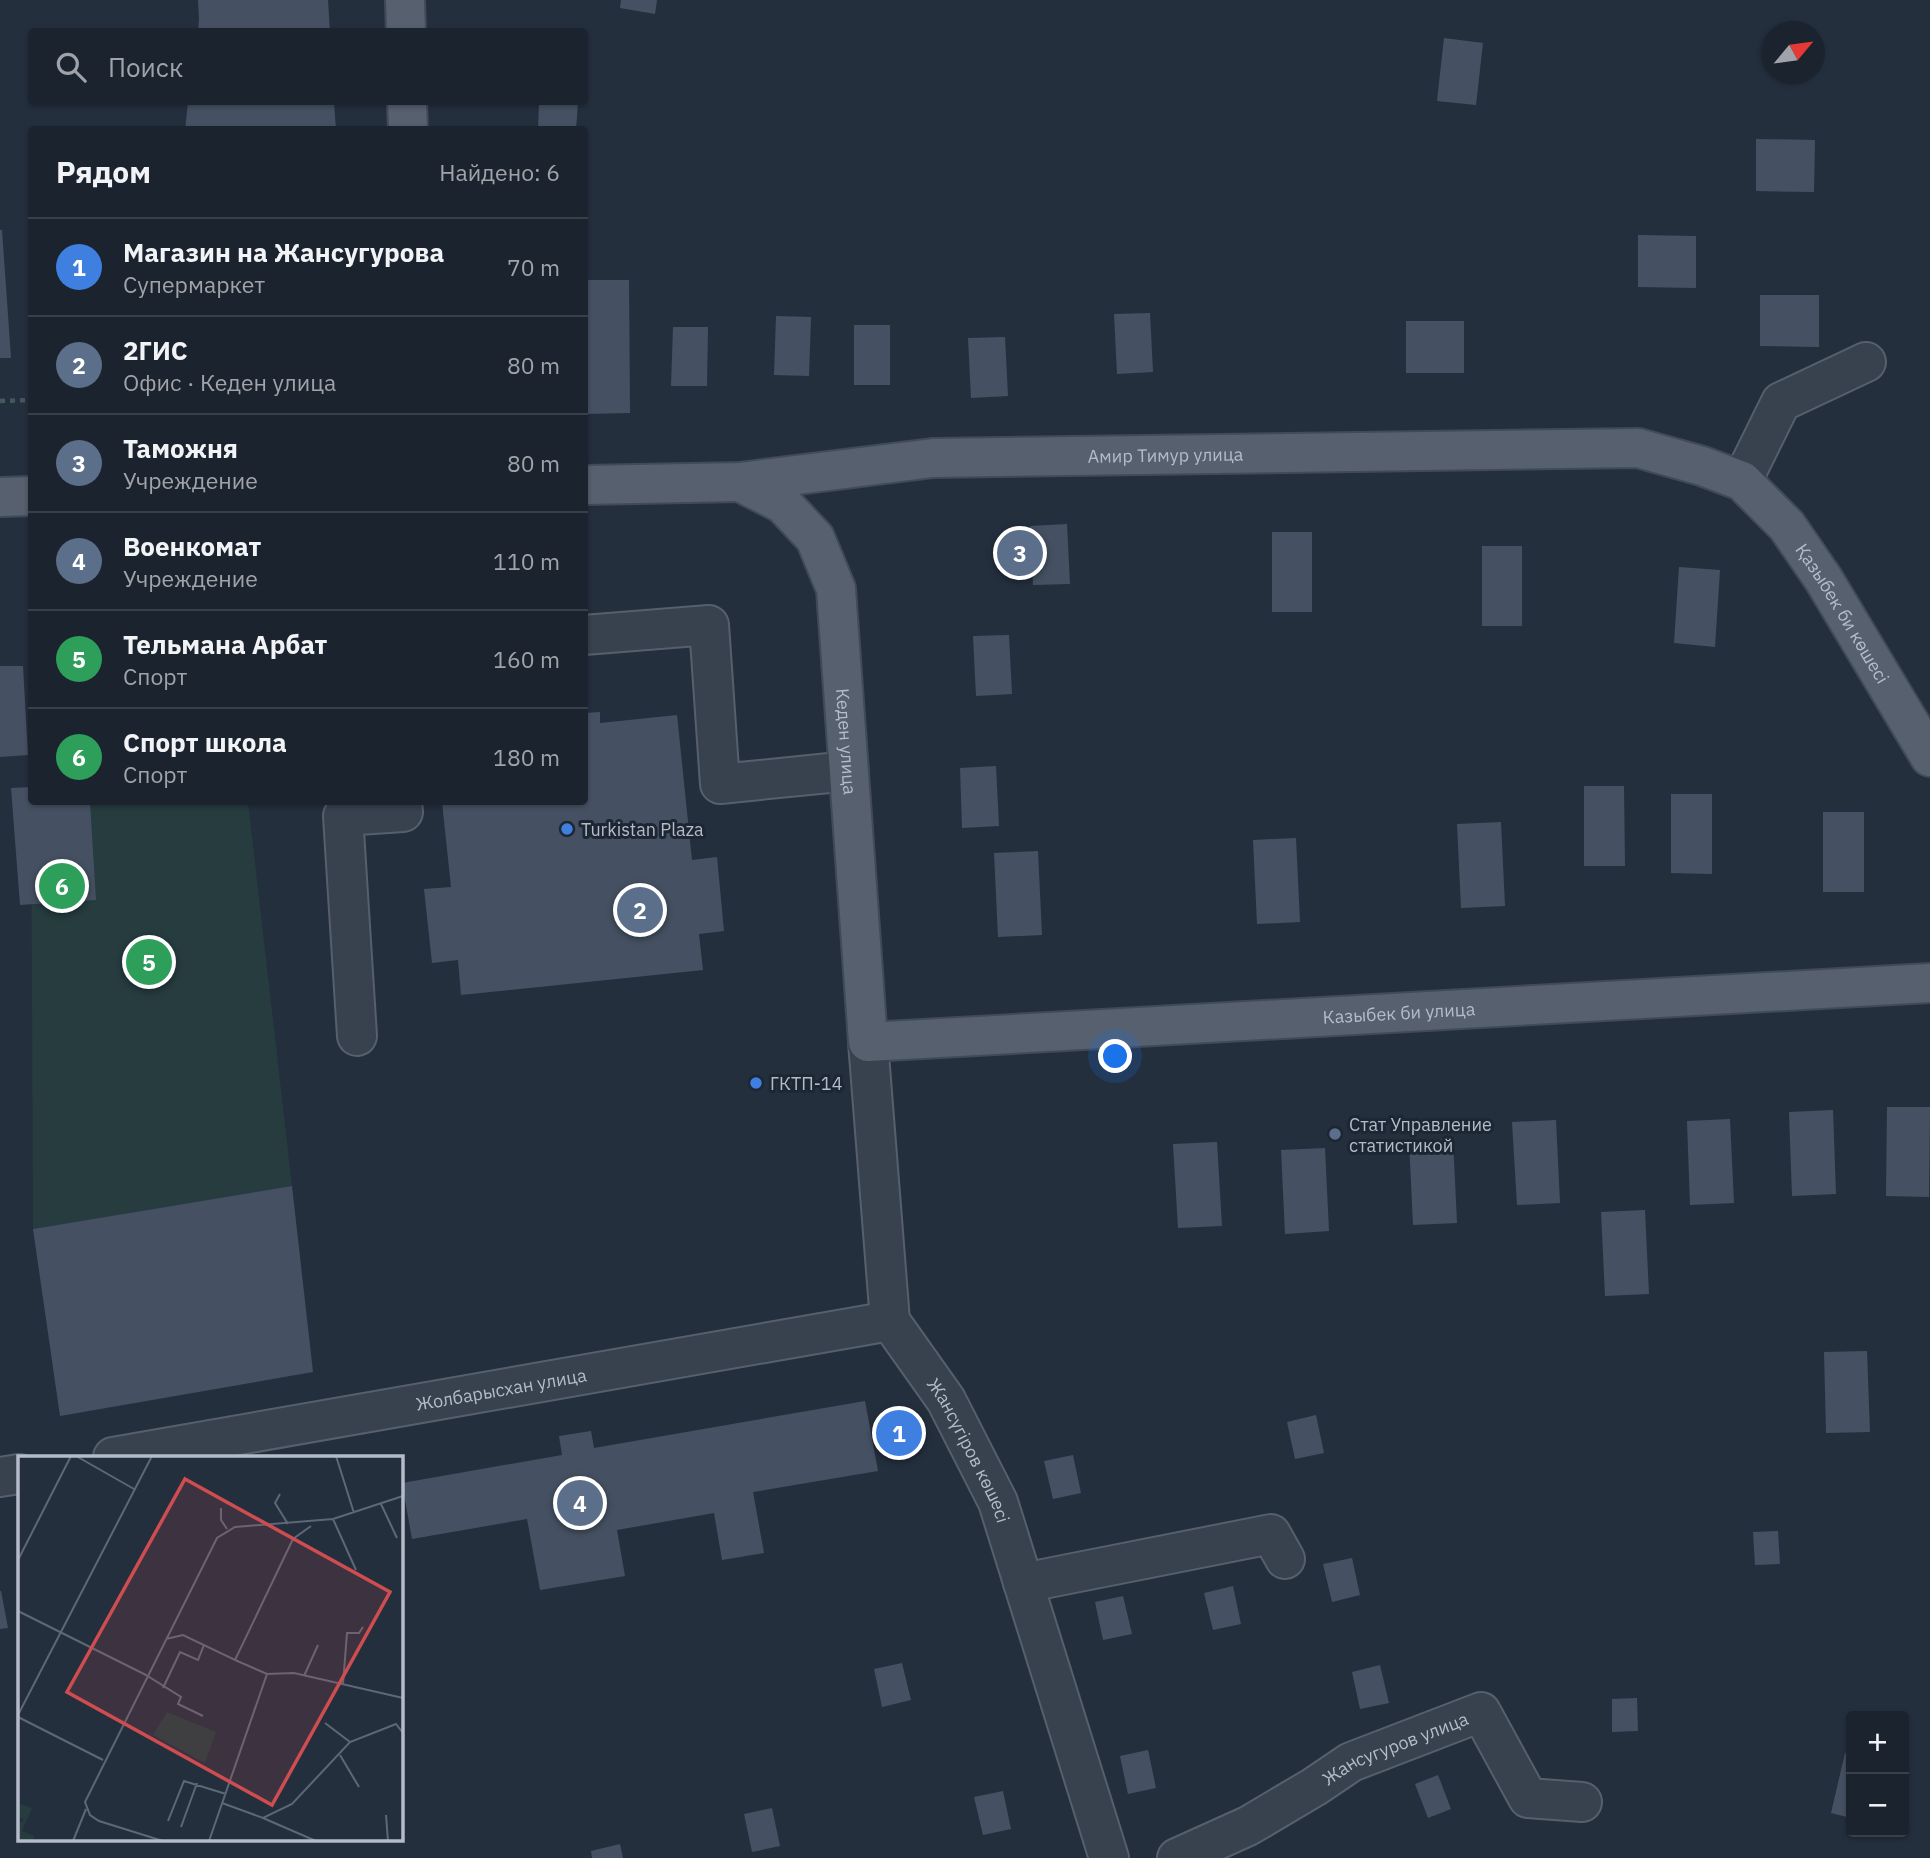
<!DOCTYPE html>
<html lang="ru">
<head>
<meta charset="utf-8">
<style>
  :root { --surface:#1b232e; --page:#242b36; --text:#f1f3f6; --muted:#a0a4aa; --line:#39404a; --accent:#8ab4f8 }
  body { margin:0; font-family:"IBM Plex Sans",sans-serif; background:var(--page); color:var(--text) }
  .controls { position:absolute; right:21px; bottom:21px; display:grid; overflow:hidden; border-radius:7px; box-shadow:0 2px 5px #0004 }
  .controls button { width:63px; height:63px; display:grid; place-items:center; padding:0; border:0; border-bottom:2px solid var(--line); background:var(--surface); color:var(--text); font:35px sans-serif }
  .compass { position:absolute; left:1762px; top:21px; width:63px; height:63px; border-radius:50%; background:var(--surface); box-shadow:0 2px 5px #0004; rotate:61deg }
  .you { position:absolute; left:1116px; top:1057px; width:24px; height:24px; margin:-18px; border:5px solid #fff; border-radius:50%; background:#1a73e8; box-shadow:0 0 0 10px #1a73e833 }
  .badge { display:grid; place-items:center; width:46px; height:46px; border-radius:50%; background:var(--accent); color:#fff; font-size:23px; font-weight:700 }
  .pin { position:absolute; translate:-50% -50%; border:4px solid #fff; box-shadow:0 2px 7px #0006 }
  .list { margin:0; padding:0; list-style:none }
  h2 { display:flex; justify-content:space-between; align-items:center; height:91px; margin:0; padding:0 28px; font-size:30px }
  h2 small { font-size:23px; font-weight:400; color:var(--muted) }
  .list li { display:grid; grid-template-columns:46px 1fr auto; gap:21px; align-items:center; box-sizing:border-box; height:98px; padding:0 28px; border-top:2px solid var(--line) }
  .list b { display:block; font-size:26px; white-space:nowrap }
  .list p { margin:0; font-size:23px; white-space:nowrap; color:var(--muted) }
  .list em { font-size:23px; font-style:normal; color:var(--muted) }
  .icon { flex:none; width:38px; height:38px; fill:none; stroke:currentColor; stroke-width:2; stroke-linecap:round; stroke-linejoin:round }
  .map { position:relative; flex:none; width:1930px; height:1858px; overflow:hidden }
  .search { position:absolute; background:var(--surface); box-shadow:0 2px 5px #0004; left:28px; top:28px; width:560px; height:77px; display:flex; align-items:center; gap:18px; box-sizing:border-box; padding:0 24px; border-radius:7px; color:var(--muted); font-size:26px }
  .panel { position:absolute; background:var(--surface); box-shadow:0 2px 5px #0004; left:28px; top:126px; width:560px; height:679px; border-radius:7px }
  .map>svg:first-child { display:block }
  .green { fill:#263c3f }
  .building { fill:#455162 }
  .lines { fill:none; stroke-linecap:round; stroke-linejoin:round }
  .minor-casing { stroke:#565f6c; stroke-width:42 }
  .major-casing { stroke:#414a57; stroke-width:42 }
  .path { stroke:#44595c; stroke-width:4.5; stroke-dasharray:5 5; stroke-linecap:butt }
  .minor { stroke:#38414e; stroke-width:38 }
  .major { stroke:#56606e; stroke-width:38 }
  .shop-dot { fill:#3f7fe0; stroke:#1d2633; stroke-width:2.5 }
  .service-dot { fill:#5c6f8a; stroke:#1d2633; stroke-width:2.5 }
  .labels { text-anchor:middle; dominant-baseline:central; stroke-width:6; stroke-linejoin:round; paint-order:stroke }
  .street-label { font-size:18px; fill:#b4bcc9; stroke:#1d2633 }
  .poi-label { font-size:18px; fill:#b4bcc9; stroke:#1d2633; text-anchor:start }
  .inset-road { fill:none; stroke:#5e6776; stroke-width:2 }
  .view { fill:#ce4d50; fill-opacity:0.15; stroke:#ce4d50; stroke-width:3.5 }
  .inset-edge { fill:none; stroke:#b4bcc9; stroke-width:3.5 }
</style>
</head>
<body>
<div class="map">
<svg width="1930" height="1858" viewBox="0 0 1930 1858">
  <rect width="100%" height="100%" fill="#242f3e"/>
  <path class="green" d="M31,765L32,802H248L292,1186L33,1229Z"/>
  <path class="building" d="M198,0H328L330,32H198L199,19Z
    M621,0H657L655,14L620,8Z
    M1444,38L1483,43L1476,105L1437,101Z
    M188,102H334L336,130H185Z
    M539,102H578L576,130H538Z
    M1756,139L1815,140L1814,192L1756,191Z
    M0,230H2L11,358H0Z
    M1638,235L1696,236V288L1638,287Z
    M584,280H629L630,413L584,414Z
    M1760,295H1819V347L1760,346Z
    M1150,313L1153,372L1117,374L1114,314Z
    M776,316L811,317L809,376L774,375Z
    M1406,321H1464V373H1406Z
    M854,325H890V385H854Z
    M673,327H708L707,386H671Z
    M1005,337L1008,396L971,398L968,338Z
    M1067,524L1070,584L1033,585L1030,526Z
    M1272,532H1312V612H1272Z
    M1482,546H1522V626H1482Z
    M1679,567L1720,570L1715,647L1674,643Z
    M1009,635L1012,694L976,696L973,636Z
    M0,666H23L28,755L0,757Z
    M600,712V723L677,715L692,860L717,857L724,931L699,934L703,970L461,995L458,960L432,963L424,889L451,887L442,802H584V713Z
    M996,766L999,826L962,828L960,768Z
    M1584,786H1624L1625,866H1584Z
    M32,787V802H90L96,900L20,905L11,788Z
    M1671,794H1712V874L1671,873Z
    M1823,812H1864V892H1823Z
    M1501,822L1505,906L1461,908L1457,824Z
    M1296,838L1300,922L1257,924L1253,840Z
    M1038,851L1042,935L998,937L994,853Z
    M1887,1107H1930L1929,1197L1886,1196Z
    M1833,1110L1836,1194L1792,1196L1789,1112Z
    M1730,1119L1734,1203L1690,1205L1687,1121Z
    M1556,1120L1560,1203L1517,1205L1512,1122Z
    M1453,1139L1457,1223L1413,1225L1409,1141Z
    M1217,1142L1222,1226L1178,1228L1173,1144Z
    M1325,1148L1329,1231L1285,1234L1281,1150Z
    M292,1186L313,1372L60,1416L33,1229Z
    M1645,1210L1649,1294L1605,1296L1601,1212Z
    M1867,1351L1870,1432L1826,1433L1824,1352Z
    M865,1401L878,1471L753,1492L764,1553L722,1560L714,1513L617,1530L625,1576L540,1590L527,1519L412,1539L402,1483L562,1455L559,1436L591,1431L594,1448Z
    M1316,1415L1324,1453L1295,1459L1287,1422Z
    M1073,1455L1081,1493L1053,1499L1044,1461Z
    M1778,1531L1780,1564L1755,1565L1753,1532Z
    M1352,1558L1360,1595L1332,1602L1323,1564Z
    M1233,1586L1241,1624L1213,1630L1204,1593Z
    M0,1591H1L8,1628L0,1629Z
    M1123,1596L1132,1634L1103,1640L1095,1602Z
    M902,1663L911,1700L882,1707L874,1669Z
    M1380,1665L1389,1703L1360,1709L1352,1672Z
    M1637,1698L1638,1731L1612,1732V1699Z
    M1148,1750L1156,1788L1128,1794L1120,1756Z
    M1845,1753L1851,1754V1818L1831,1813Z
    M1438,1775L1451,1809L1428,1818L1415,1784Z
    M1003,1791L1011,1829L983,1835L974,1797Z
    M772,1808L780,1846L752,1852L744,1814Z
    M620,1844L623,1858H592L591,1851Z"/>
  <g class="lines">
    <defs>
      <g id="minor">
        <path d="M1742,481L1781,402L1866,362"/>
        <path d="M584,635L709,625L720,784L849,771"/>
        <path d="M357,1036L343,816L403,812L402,802"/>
        <path id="s1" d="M868,1042L890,1321L946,1400L998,1502L1109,1858"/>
        <path id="s2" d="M113,1457L890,1321"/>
        <path d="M0,1477L19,1474"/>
        <path d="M1023,1583L1271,1534L1285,1559"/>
        <path id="s3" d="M1177,1858L1248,1826L1314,1787L1351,1762L1481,1712L1528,1798L1582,1802"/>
      </g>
      <g id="major">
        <path d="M405,0L406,32"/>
        <path d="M407,102L408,130"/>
        <path id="s4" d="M740,482L783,504L815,538L836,589L868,1042L1930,983"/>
        <path id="s5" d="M584,485L740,482L933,458L1638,448L1702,466L1742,481L1787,526L1824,580L1930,757"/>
        <path d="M0,497L32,496"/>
      </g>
    </defs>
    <use href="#minor" class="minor-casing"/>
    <use href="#major" class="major-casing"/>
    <path class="path" d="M0,401L32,400"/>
    <use href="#minor" class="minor"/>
    <use href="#major" class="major"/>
  </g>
  <g class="shop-dot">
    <circle cx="567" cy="829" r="7"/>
    <circle cx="756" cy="1083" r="7"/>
  </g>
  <circle class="service-dot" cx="1335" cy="1134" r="7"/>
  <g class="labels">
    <g class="street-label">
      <text stroke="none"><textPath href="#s5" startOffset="583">Амир Тимур улица</textPath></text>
      <text stroke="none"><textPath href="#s5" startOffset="1332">Қазыбек би көшесі</textPath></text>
      <text stroke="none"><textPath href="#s4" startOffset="303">Кеден улица</textPath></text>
      <text stroke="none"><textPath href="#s4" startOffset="1136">Казыбек би улица</textPath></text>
      <text stroke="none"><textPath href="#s2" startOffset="394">Жолбарысхан улица</textPath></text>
      <text stroke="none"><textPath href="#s1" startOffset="432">Жансүгіров көшесі</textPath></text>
      <text stroke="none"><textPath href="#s3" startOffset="245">Жансугуров улица</textPath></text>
    </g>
    <g class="poi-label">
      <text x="581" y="829">Turkistan Plaza</text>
      <text x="770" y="1083">ГКТП-14</text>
      <text x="1349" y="1124">Стат Управление<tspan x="1349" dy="21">статистикой</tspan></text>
    </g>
  </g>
  <g transform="translate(18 1456)">
    <rect width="385" height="385" fill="#242f3e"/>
    <path d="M149,256L198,276L187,307L135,279ZM0,347L14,352L4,375L16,380L14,385H0V368L6,364L1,361Z" fill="#263c3f"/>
    <path class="inset-road" d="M58,0L116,33M318,0L336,57M262,38L257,47L270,68M363,48L379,82M203,52V64L209,73M315,63L338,114M0,104L53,0M0,155L128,219M148,183L165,179L217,204L275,83L293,70M217,204L249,218L276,217L385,242M128,219L163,241L160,248L185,260M286,220L300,189M325,228L329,177H341L345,171M145,232L162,196L180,204L186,189M0,259L134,0M0,261L85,304M307,267L332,286M322,299L341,331M204,347L245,362L274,348L332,286L378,268L385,277M368,359L370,385M245,362L298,385M150,365L166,325L208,338M163,371L179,327M55,385L68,353M145,385L81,365L72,359L67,346L199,82L217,71L315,63L385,40M191,385L249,218"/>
    <path class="view" d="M167,23L372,136L254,349L49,236Z"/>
    <rect width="385" height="385" class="inset-edge"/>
  </g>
</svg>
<div class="controls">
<button>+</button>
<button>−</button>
</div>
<svg class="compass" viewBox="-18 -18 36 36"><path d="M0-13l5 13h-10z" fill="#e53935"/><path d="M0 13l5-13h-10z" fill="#a0a4aa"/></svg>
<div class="you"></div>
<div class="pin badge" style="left:899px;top:1433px;background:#3f7fe0">1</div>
<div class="pin badge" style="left:640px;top:910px;background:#5c6f8a">2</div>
<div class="pin badge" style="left:1020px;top:553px;background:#5c6f8a">3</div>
<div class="pin badge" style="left:580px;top:1503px;background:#5c6f8a">4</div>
<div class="pin badge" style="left:149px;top:962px;background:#2e9e5b">5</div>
<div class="pin badge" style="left:62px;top:886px;background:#2e9e5b">6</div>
<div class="search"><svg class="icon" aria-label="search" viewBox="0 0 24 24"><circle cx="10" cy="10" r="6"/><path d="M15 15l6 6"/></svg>Поиск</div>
<section class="panel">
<h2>Рядом<small>Найдено: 6</small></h2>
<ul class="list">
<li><span class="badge" style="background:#3f7fe0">1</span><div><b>Магазин на Жансугурова</b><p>Супермаркет</p></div><em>70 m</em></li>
<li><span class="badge" style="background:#5c6f8a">2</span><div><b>2ГИС</b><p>Офис · Кеден улица</p></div><em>80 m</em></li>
<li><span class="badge" style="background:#5c6f8a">3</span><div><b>Таможня</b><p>Учреждение</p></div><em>80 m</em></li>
<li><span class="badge" style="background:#5c6f8a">4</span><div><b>Военкомат</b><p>Учреждение</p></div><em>110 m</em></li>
<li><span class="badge" style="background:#2e9e5b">5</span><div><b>Тельмана Арбат</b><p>Спорт</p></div><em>160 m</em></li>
<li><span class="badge" style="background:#2e9e5b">6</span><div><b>Спорт школа</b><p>Спорт</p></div><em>180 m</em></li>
</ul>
</section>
</div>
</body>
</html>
